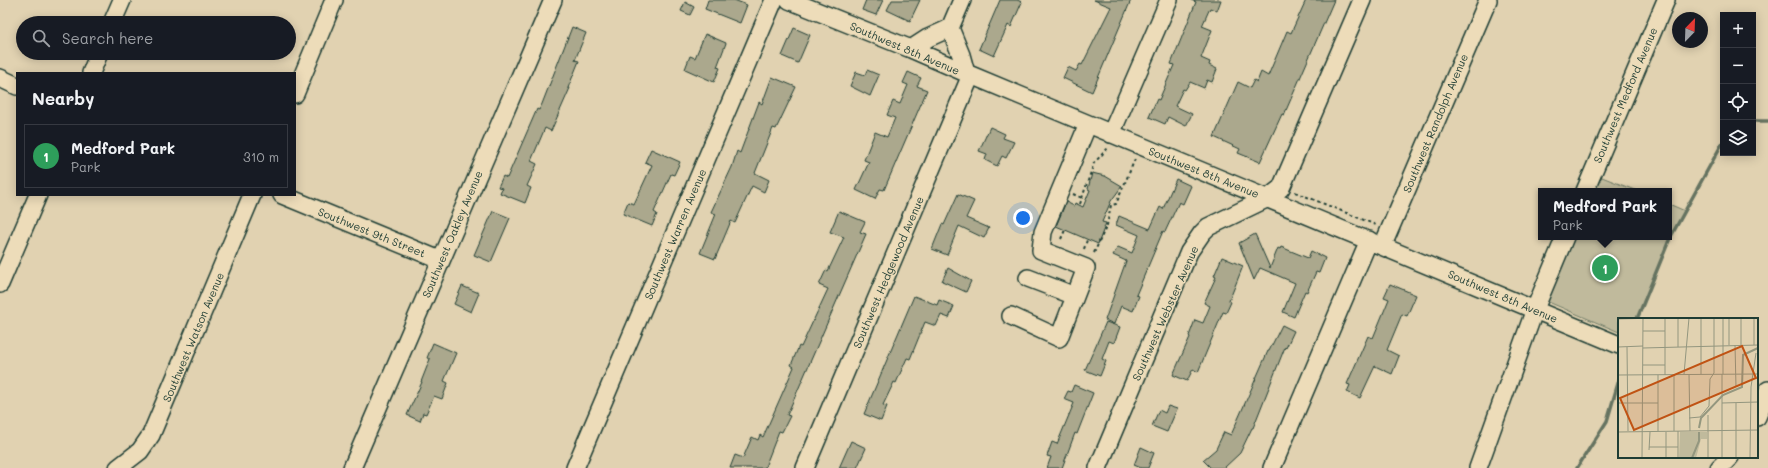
<!DOCTYPE html>
<html lang="en">
<head>
<meta charset="utf-8">
<style>
  :root { --surface:#171b24; --page:#242831; --text:#f1f3f6; --muted:#9ea1a6; --line:#363941; --accent:#b45309 }
  body { margin:0; font-family:Mali,sans-serif; background:var(--page); color:var(--text) }
  .controls { position:absolute; right:12px; top:12px; display:grid; overflow:hidden; border-radius:0px; box-shadow:0 2px 10px #0003 }
  .controls button { width:36px; height:36px; display:grid; place-items:center; padding:0; border:0; border-bottom:1px solid var(--line); background:var(--surface); color:var(--text); font:20px sans-serif }
  .compass { position:absolute; left:1672px; top:12px; width:36px; height:36px; border-radius:50%; background:var(--surface); box-shadow:0 2px 10px #0003; rotate:23deg }
  .you { position:absolute; left:1023px; top:218px; width:14px; height:14px; margin:-10px; border:3px solid #fff; border-radius:50%; background:#1a73e8; box-shadow:0 0 0 6px #1a73e833 }
  .badge { display:grid; place-items:center; width:26px; height:26px; border-radius:50%; background:var(--accent); color:#fff; font-size:13px; font-weight:700 }
  .pin { position:absolute; translate:-50% -50%; border:2px solid #fff; box-shadow:0 1px 4px #0006 }
  .popup { position:absolute; left:1538px; top:188px; width:134px; height:52px; box-sizing:border-box; display:grid; place-content:center; border-radius:0px; background:var(--surface); filter:drop-shadow(0 1px 3px #0005); font-size:13px; white-space:nowrap; color:var(--muted) }
  .popup b { font-size:15px; color:var(--text) }
  .popup::after { content:''; position:absolute; left:50%; top:100%; margin-left:-8px; border:8px solid transparent; border-top-color:var(--surface) }
  .list { margin:0; padding:0; list-style:none }
  h2 { display:flex; justify-content:space-between; align-items:center; height:52px; margin:0; padding:0 16px; font-size:17px }
  h2 small { font-size:13px; font-weight:400; color:var(--muted) }
  .list li { display:grid; grid-template-columns:26px 1fr auto; gap:12px; align-items:center; box-sizing:border-box; height:64px; margin:0 8px 8px; padding:0 8px; border:1px solid var(--line); border-radius:0px }
  .list b { display:block; font-size:15px; white-space:nowrap }
  .list p { margin:0; font-size:13px; white-space:nowrap; color:var(--muted) }
  .list em { font-size:13px; font-style:normal; color:var(--muted) }
  .icon { flex:none; width:22px; height:22px; fill:none; stroke:currentColor; stroke-width:2; stroke-linecap:round; stroke-linejoin:round }
  .map { position:relative; flex:none; width:1768px; height:468px; overflow:hidden }
  .search { position:absolute; background:var(--surface); box-shadow:0 2px 10px #0003; left:16px; top:16px; width:280px; height:44px; display:flex; align-items:center; gap:10px; box-sizing:border-box; padding:0 14px; border-radius:22px; color:var(--muted); font-size:15px }
  .panel { position:absolute; background:var(--surface); box-shadow:0 2px 10px #0003; left:16px; top:72px; width:280px; height:124px; border-radius:0px }
  .map>svg:first-child { display:block }
  .green { fill:#c0ba9c; stroke:#707c68 }
  .lines { fill:none; stroke-linecap:round; stroke-linejoin:round }
  .stream { stroke:#657361; stroke-width:3.5 }
  .building { fill:#aba88d; stroke:#1f3d34 }
  .minor-casing { stroke:#1f3d34; stroke-width:20 }
  .path { stroke:#1f3d34; stroke-width:2; stroke-dasharray:3 3; stroke-linecap:butt }
  .minor { stroke:#eddcb9; stroke-width:17 }
  .labels { text-anchor:middle; dominant-baseline:central; stroke-width:3; stroke-linejoin:round; paint-order:stroke }
  .street-label { font-size:11px; fill:#1f3d34; stroke:#eddcb9 }
  .inset-river { fill:none; stroke:#94977f; stroke-width:2 }
  .inset-road { fill:none; stroke:#93967f; stroke-width:1 }
  .view { fill:#c05314; fill-opacity:0.15; stroke:#c05314; stroke-width:2 }
  .inset-edge { fill:none; stroke:#1f3d34; stroke-width:2 }
</style>
</head>
<body>
<div class="map">
<svg width="1768" height="468" viewBox="0 0 1768 468">
  <rect width="100%" height="100%" fill="#e1d2b1"/>
  <filter id="ink" filterUnits="userSpaceOnUse"><feTurbulence type="fractalNoise" baseFrequency=".025" numOctaves="2"/><feDisplacementMap in="SourceGraphic" scale="8" xChannelSelector="R" yChannelSelector="G"/><feConvolveMatrix kernelMatrix="1 2 1 2 8 2 1 2 1" color-interpolation-filters="sRGB"/></filter>
  <g filter="url(#ink)">
    <path class="green" d="M1592,173L1637,191H1585Z
      M1669,204L1685,211L1670,238L1637,319H1619V332L1539,298L1565,237H1669Z"/>
    <g class="lines">
      <path class="stream" d="M1753,121H1768
        M1637,319L1670,238L1723,142
        M1577,468L1607,421L1619,380"/>
    </g>
    <path class="building" d="M708,0H734L747,5L740,23L705,9Z
      M866,0H883L876,15L862,10Z
      M892,0H920L910,21L887,10Z
      M1000,0H1017L1022,2L1011,27L1008,25L994,56L979,49Z
      M1094,0H1131L1092,92L1063,78L1068,67L1076,71L1080,64L1082,65L1111,7Z
      M1191,0H1221L1217,11L1210,8L1202,26L1212,30L1201,58L1210,62L1209,65L1217,69L1212,82L1207,80L1204,88L1190,82L1185,90L1183,89L1175,106L1192,114L1186,126L1168,117L1165,124L1149,117L1157,99L1159,100L1174,65L1171,64L1196,2Z
      M1306,0H1334L1284,115L1282,114L1260,162L1238,153L1240,149L1214,137L1238,82L1250,88L1254,80L1257,82L1261,72L1268,76L1287,31L1291,33Z
      M685,2L694,7L690,15L681,11Z
      M572,27L586,33L575,60L579,61L568,88H570L551,131L545,128L531,161L537,164L527,186L531,188L525,203L500,193L502,188L498,187L503,176L507,178L537,109L539,110L542,104Z
      M794,28L810,35L798,63L782,56Z
      M705,34L726,43L717,67L720,68L714,82L685,69L690,56L695,58Z
      M867,70L879,75L870,96L850,86L856,72L865,75Z
      M908,72L921,78L917,86L927,90L884,190L880,189L875,199L856,190L869,162L864,160L875,132L887,137L895,118L887,115L893,101L900,104L908,85L903,83Z
      M772,77L796,87L776,129L773,128L755,173L769,180L764,192L752,186L735,223L731,221L715,259L700,253L716,214L711,212L732,167L737,151L740,153L759,102L762,104Z
      M990,127L1005,134L1003,138L1014,142L1006,158L1002,156L997,166L985,160L987,154L979,151Z
      M651,149L680,162L674,175L671,174L654,212L657,214L652,226L623,214L628,202L634,204L652,165L645,162Z
      M1092,173L1105,176L1122,186L1111,201L1102,222L1106,223L1098,244L1056,226L1066,202L1074,206L1075,203L1083,207L1090,190L1088,189Z
      M1176,179L1191,186L1183,204L1179,202L1165,232L1163,231L1136,295L1139,296L1133,311L1121,306L1114,324L1105,320L1126,261L1113,255L1118,247L1132,253L1139,235L1116,225L1119,216L1150,229L1160,207L1163,209Z
      M958,194L974,201L966,218L989,228L984,238L959,226L947,255L932,249L942,224L944,225Z
      M493,211L510,218L491,262L474,255Z
      M839,211L865,222L860,232L866,234L787,415L790,416L782,432L779,431L765,467L766,468H730L735,455L743,458L752,437L758,440L760,435L763,437L794,367L791,365L799,346L801,347L828,289L819,285L826,270L828,271L844,237L830,232Z
      M1255,234L1270,268L1278,248L1280,249L1281,247L1308,258L1311,251L1325,258L1319,273L1316,272L1307,292L1305,291L1294,317L1283,312L1295,283L1260,268L1254,280L1239,243Z
      M1222,257L1243,266L1229,301L1231,302L1226,313L1223,312L1198,372L1193,369L1187,381L1173,375L1190,337L1189,336L1195,320L1203,323L1210,306L1204,303L1216,277L1214,276Z
      M948,268L971,281L966,292L942,281Z
      M1390,284L1416,295L1407,316L1402,314L1387,350L1399,356L1392,374L1375,366L1360,398L1347,392L1350,385L1347,384L1368,336L1373,338L1389,299L1384,297Z
      M462,286L479,293L471,312L454,304Z
      M914,296L937,305L939,300L954,306L949,318L941,315L936,326L925,322L910,359L907,358L896,383L894,382L883,405L887,406L881,421L864,414Z
      M1106,322L1120,327L1114,343L1109,341L1102,359L1106,361L1100,376L1085,370Z
      M1282,325L1294,331L1286,348L1285,347L1253,428H1252L1240,453L1224,468H1211L1203,460L1216,449L1224,432L1231,435L1268,351H1269Z
      M433,343L456,353L444,381L448,383L442,399L434,396L426,414L423,413L420,421L407,415L422,382H421L430,359L427,358Z
      M1074,385L1093,393L1077,434L1075,433L1062,468H1047L1051,457L1047,456L1052,442L1057,444L1074,403L1064,399L1068,391L1071,392Z
      M1168,406L1177,409L1167,432L1152,426L1159,410L1165,413Z
      M851,441L866,448L857,468H839Z
      M1141,447L1154,453L1148,468H1141L1134,465Z"/>
    <g class="lines">
      <defs>
        <path id="minor" d="M789,0L911,49L966,73L1619,345
          M112,23L122,0
          M950,28L961,55L966,73
          M911,49L928,38L950,28L962,0
          M91,73L99,53
          M0,78L17,86
          M295,94L334,0
          M1111,134L1169,0
          M1585,191L1666,0
          M282,195L440,260
          M1383,245L1488,0
          M1028,278L1075,296
          M0,284L38,195
          M1011,316L1059,338L1086,268L1041,250L1043,232L1088,124
          M1757,417L1768,390
          M118,468L140,451L151,435L252,195
          M352,468L553,0
          M575,468L774,0
          M805,468L971,75
          M1098,468L1189,252L1202,233L1208,227L1268,198L1281,188L1362,0
          M1272,468L1369,240
          M1478,468L1535,309L1565,237
          M1719,468L1730,457"/>
      </defs>
      <use href="#minor" class="minor-casing"/>
      <path class="path" d="M1295,192L1376,225
        M1073,194L1082,198
        M1080,204L1094,163L1108,148
        M1061,239L1065,230
        M1084,249L1087,240
        M1094,253L1107,225L1111,205L1116,204L1135,159"/>
      <use href="#minor" class="minor"/>
    </g>
  </g>
  <g class="labels">
    <g class="street-label">
      <text transform="translate(905 48) rotate(23)">Southwest 8th Avenue</text>
      <text transform="translate(1625 95) rotate(-67)">Southwest Medford Avenue</text>
      <text transform="translate(1435 123) rotate(-67)">Southwest Randolph Avenue</text>
      <text transform="translate(1204 172) rotate(22)">Southwest 8th Avenue</text>
      <text transform="translate(372 232) rotate(22)">Southwest 9th Street</text>
      <text transform="translate(452 234) rotate(-67)">Southwest Oakley Avenue</text>
      <text transform="translate(675 234) rotate(-67)">Southwest Warren Avenue</text>
      <text transform="translate(888 272) rotate(-67)">Southwest Hedgewood Avenue</text>
      <text transform="translate(1503 296) rotate(23)">Southwest 8th Avenue</text>
      <text transform="translate(1165 313) rotate(-66)">Southwest Webster Avenue</text>
      <text transform="translate(193 337) rotate(-67)">Southwest Watson Avenue</text>
    </g>
  </g>
  <g transform="translate(1618 318)">
    <rect width="140" height="140" fill="#e1d2b1"/>
    <path d="M62,114H89V121H83L78,140H61Z" fill="#c0ba9c"/>
    <path class="inset-river" d="M81,110L83,100L105,77L124,69L125,37L140,30M74,140L81,123V114"/>
    <path class="inset-road" d="M60,0V29M136,0V27M0,1L39,0M25,13H47M111,27V0M117,27L118,69M123,27V0M0,29L25,28M9,29L10,113M25,30L140,27M25,47H47M66,56L71,0M71,56L72,113M83,56V0M104,56V140M105,56V0M0,57L140,56M47,57V0M56,57V113M0,85H40M104,85L140,84M118,85V140M90,97V140M71,100L82,99L91,88L92,61L96,55V0M40,113V57M60,113V140M0,114L140,112M31,129H60M31,132L32,114M24,140L25,0M48,140V114M132,140L133,69L138,35"/>
    <path class="view" d="M124,28L138,60L16,112L2,80Z"/>
    <rect width="140" height="140" class="inset-edge"/>
  </g>
</svg>
<div class="controls">
<button>+</button>
<button>−</button>
<button><svg class="icon" aria-label="locate" viewBox="0 0 24 24"><circle cx="12" cy="12" r="6"/><path d="M12 2v4M12 18v4M2 12h4M18 12h4"/></svg></button>
<button><svg class="icon" aria-label="layers" viewBox="0 0 24 24"><path d="M12 4l9 5-9 5-9-5zM3 14l9 5 9-5"/></svg></button>
</div>
<svg class="compass" viewBox="-18 -18 36 36"><path d="M0-13l5 13h-10z" fill="#e53935"/><path d="M0 13l5-13h-10z" fill="#9ea1a6"/></svg>
<div class="you"></div>
<div class="pin badge" style="left:1605px;top:268px;background:#2e9e5b">1</div>
<div class="popup"><b>Medford Park</b>Park</div>
<div class="search"><svg class="icon" aria-label="search" viewBox="0 0 24 24"><circle cx="10" cy="10" r="6"/><path d="M15 15l6 6"/></svg>Search here</div>
<section class="panel">
<h2>Nearby<small></small></h2>
<ul class="list">
<li><span class="badge" style="background:#2e9e5b">1</span><div><b>Medford Park</b><p>Park</p></div><em>310 m</em></li>
</ul>
</section>
</div>
</body>
</html>
